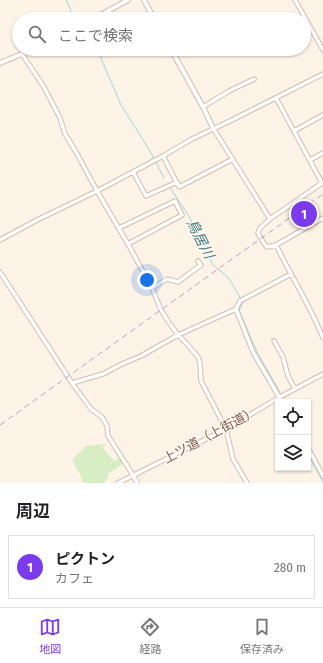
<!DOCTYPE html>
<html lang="ja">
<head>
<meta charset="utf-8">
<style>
  :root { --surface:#fff; --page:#f6f6f6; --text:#202124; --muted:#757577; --line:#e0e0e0; --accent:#7c3aed }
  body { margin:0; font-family:"Fira Sans Condensed","Noto Sans JP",sans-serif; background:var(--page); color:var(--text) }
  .controls { position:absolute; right:12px; bottom:12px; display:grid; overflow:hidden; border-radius:0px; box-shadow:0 1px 3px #0004 }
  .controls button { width:36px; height:36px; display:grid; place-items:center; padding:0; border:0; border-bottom:1px solid var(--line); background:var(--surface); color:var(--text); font:20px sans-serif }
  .you { position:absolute; left:147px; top:280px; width:14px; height:14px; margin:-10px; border:3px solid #fff; border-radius:50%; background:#1a73e8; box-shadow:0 0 0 6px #1a73e833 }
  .badge { display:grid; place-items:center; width:26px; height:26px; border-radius:50%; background:var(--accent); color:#fff; font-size:13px; font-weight:700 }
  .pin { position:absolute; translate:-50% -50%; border:2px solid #fff; box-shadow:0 1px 4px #0006 }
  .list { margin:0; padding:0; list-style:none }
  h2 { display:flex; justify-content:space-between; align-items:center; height:52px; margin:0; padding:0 16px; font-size:17px }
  h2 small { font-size:13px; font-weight:400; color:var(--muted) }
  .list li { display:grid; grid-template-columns:26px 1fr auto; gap:12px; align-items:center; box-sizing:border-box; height:64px; margin:0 8px 8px; padding:0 8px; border:1px solid var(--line); border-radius:0px }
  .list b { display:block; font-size:15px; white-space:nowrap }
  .list p { margin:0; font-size:13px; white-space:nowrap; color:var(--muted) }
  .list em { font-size:13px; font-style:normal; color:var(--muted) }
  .icon { flex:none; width:22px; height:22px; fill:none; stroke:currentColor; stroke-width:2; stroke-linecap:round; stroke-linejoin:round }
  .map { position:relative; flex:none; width:323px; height:483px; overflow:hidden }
  .search { position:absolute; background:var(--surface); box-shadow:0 1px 3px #0004; left:12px; right:12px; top:12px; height:44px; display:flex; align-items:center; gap:10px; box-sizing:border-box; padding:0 14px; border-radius:22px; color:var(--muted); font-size:15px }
  .sheet { height:124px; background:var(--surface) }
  nav { display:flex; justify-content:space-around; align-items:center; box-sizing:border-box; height:56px; border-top:1px solid var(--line); background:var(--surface); font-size:11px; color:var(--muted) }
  nav a { display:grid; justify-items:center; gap:2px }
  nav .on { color:var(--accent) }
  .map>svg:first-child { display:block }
  .green { fill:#d7edc3 }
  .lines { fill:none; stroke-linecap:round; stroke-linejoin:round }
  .stream { stroke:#9ed6dc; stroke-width:1 }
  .minor-casing { stroke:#d4bcae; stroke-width:5.5 }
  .tertiary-casing { stroke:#d4bcae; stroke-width:6 }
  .minor { stroke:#fff; stroke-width:3.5 }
  .tertiary { stroke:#fff; stroke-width:4 }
  .rail { stroke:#b5a3c9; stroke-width:1; stroke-dasharray:6 4; stroke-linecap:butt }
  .labels { text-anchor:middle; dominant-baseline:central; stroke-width:3; stroke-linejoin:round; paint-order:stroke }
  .street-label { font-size:13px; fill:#7a5748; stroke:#fff7ee }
  .water-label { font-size:14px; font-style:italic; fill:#3a7880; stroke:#fff7ee }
</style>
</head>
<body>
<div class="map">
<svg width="323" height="483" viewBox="0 0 323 483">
  <rect width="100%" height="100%" fill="#fef3e7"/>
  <path class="green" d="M104,444H107L102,447L114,461L120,458L124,463L108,474V478L104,483H83L80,474L72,460L86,446Z"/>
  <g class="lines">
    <path class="stream" d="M66,0L75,19
      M97,49L121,105L150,151L154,159
      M156,162L164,178
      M171,189L190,218L213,265L228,277L241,299
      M243,302V303L239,310L257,352L280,392
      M308,455L323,482"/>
    <defs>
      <path id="minor" d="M295,0L323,50
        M22,54L44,87L60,118L65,134L76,152L97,191L128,244L152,288L161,310L168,321L178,335L187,344L198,357L200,363L201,381L226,429L233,459L247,483
        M203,107L229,91L254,79
        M213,128L270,219L260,228L258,233L263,242L267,247L276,245L323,218
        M294,131L323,115
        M163,156L179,187L233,159
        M310,160L323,153
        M133,172L146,196L177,182
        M270,219L322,183L276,98
        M119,228L175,201L182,215L128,244
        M0,240L37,220L97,191L163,156L192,139L232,120L323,74
        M276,245C291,276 310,305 323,338
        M0,272L72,383L91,409L102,417L107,426L108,436L133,475
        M152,288L167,279L178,282L201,265L198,261
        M236,309L253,352L282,402
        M274,341L283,357L288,376L295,389
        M72,383L103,374L122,364L141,356L178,335L236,309L240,301L291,274
        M308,448L323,476
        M118,483L226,429L280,397L323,374"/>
      <path id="tertiary" d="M144,0L154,19
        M93,19L128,0
        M171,49L203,107L213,128
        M0,63L34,49
        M133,475L137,483"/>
    </defs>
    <use href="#minor" class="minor-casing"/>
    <use href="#tertiary" class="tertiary-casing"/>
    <use href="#minor" class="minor"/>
    <use href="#tertiary" class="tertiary"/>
    <path class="rail" d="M0,425L323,194"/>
  </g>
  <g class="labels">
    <g class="street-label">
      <text transform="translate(210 435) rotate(-28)">上ツ道（上街道）</text>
    </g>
    <g class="water-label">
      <text transform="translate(200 239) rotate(63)">鳥居川</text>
    </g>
  </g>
</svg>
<div class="controls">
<button><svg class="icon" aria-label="locate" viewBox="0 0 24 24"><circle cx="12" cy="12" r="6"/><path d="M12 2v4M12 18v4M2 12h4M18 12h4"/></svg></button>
<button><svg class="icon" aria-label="layers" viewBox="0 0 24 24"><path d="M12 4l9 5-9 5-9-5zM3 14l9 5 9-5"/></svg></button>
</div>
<div class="you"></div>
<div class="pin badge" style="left:304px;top:214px">1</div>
<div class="search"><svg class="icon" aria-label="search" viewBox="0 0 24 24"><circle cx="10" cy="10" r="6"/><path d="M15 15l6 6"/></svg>ここで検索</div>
</div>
<section class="sheet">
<h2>周辺<small></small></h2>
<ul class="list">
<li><span class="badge">1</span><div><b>ピクトン</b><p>カフェ</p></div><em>280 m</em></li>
</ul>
</section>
<nav>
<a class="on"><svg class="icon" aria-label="map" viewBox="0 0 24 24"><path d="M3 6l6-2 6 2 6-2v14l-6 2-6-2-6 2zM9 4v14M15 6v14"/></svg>地図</a>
<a><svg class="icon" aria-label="directions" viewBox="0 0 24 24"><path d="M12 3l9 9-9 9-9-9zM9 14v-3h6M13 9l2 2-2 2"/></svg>経路</a>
<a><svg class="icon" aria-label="saved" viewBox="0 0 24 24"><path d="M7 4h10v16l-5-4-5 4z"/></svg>保存済み</a>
</nav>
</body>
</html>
